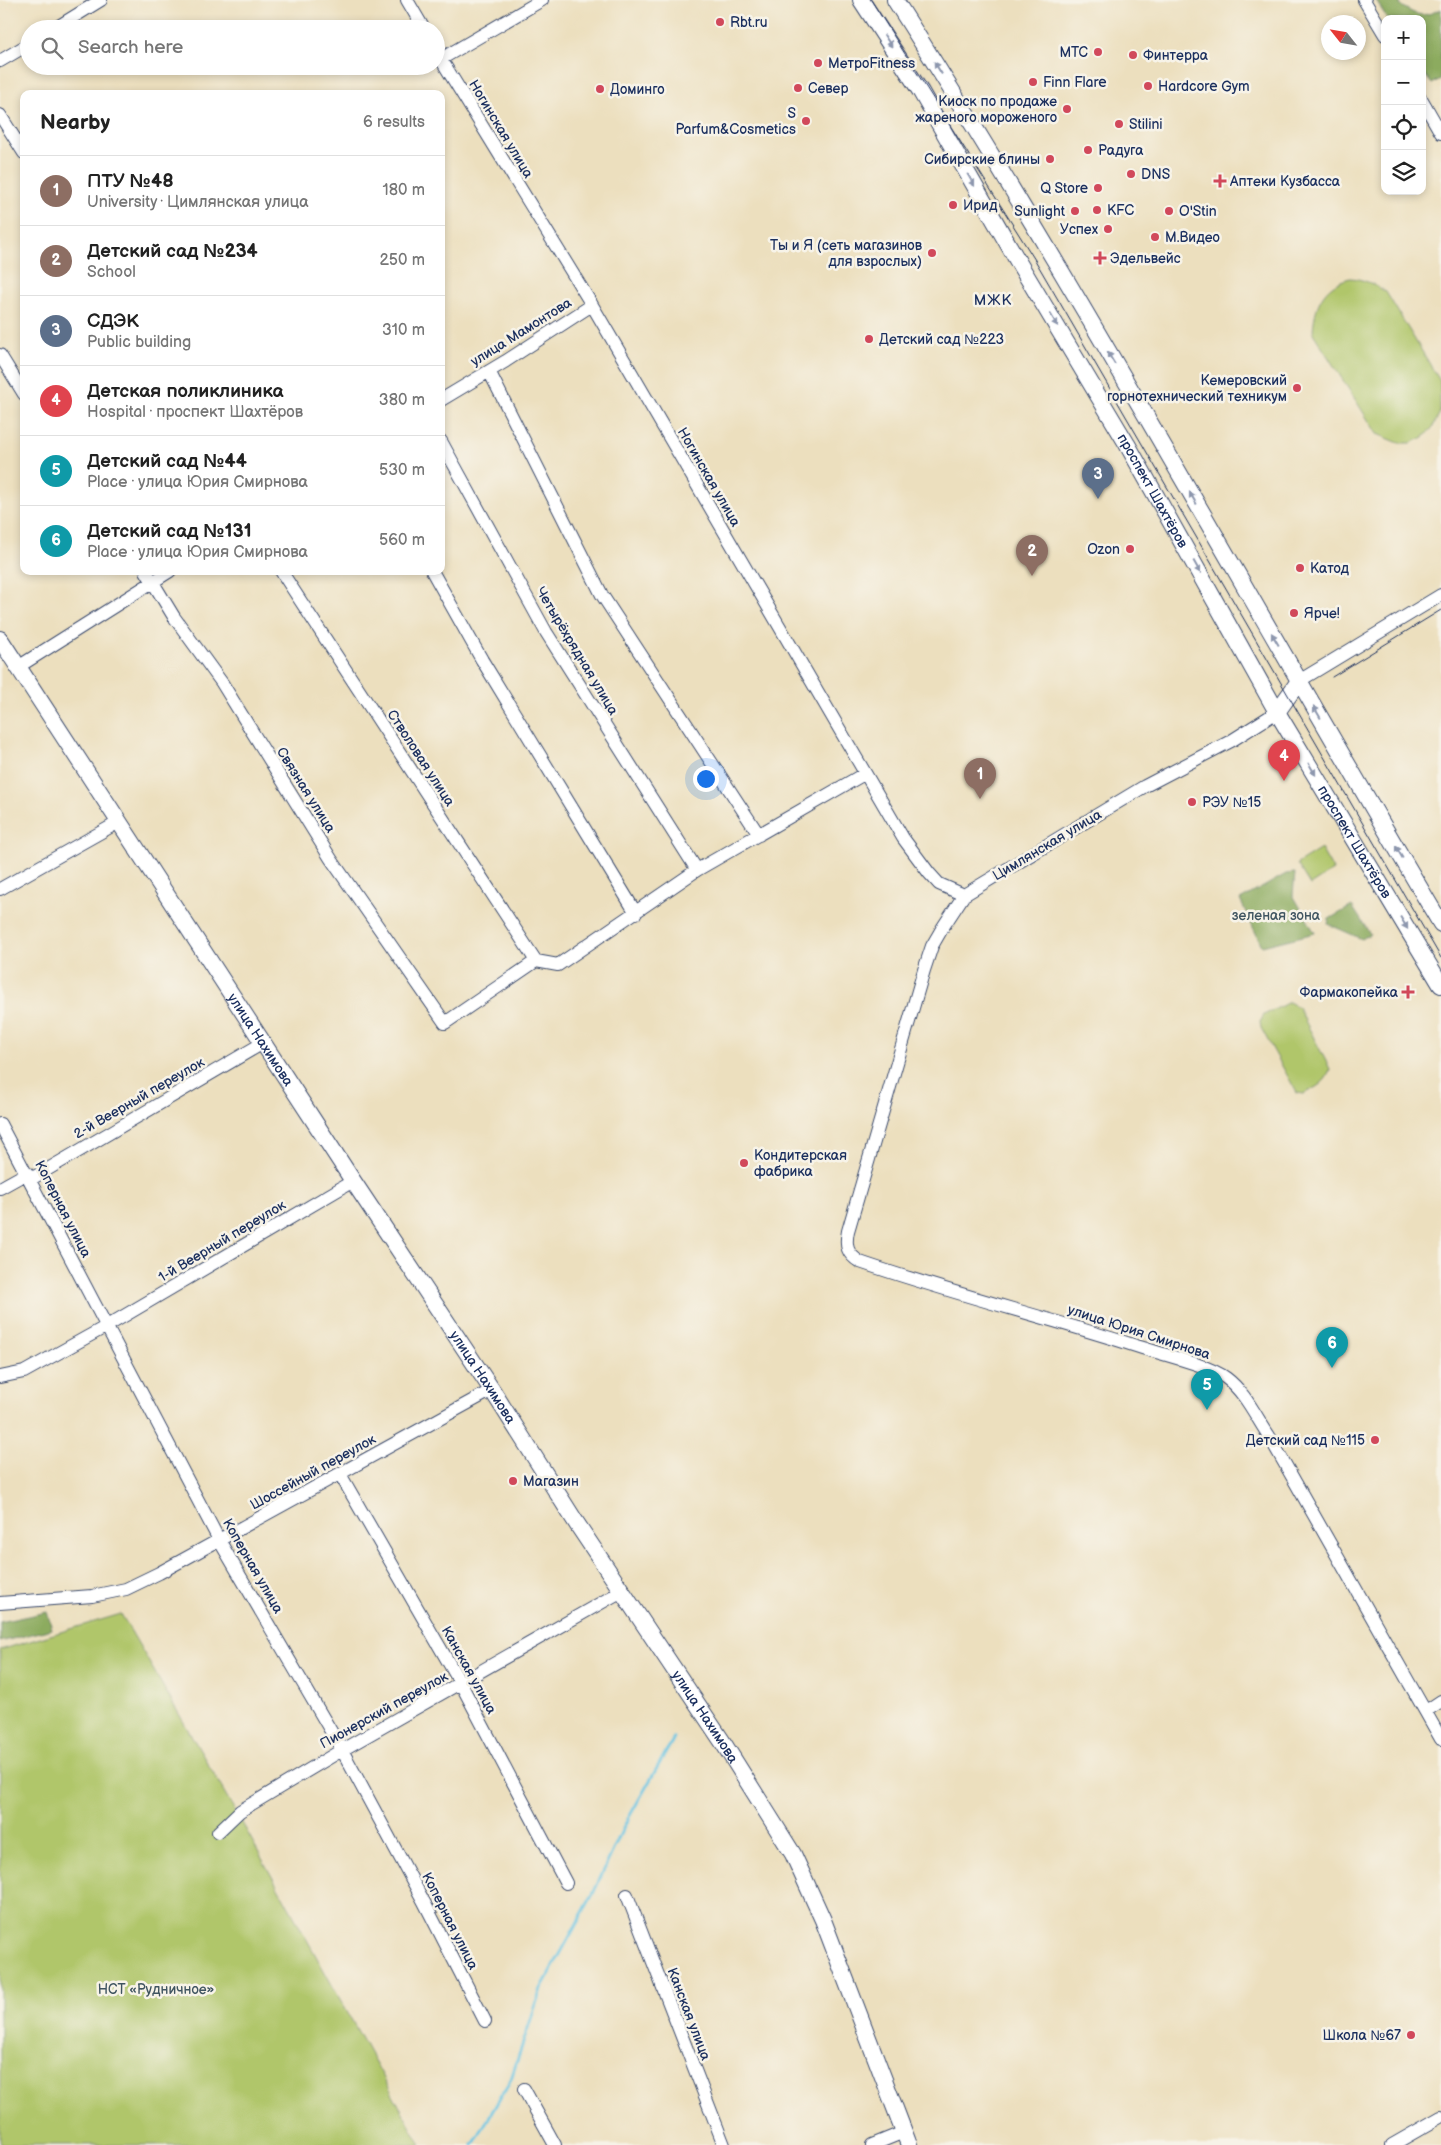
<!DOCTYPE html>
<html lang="en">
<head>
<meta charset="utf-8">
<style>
  :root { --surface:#fff; --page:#f6f6f6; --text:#222; --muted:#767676; --line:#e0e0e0; --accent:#7c3aed }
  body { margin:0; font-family:"Balsamiq Sans",sans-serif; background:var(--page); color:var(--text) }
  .controls { position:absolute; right:15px; top:15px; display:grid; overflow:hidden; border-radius:10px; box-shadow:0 2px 8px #0003 }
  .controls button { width:45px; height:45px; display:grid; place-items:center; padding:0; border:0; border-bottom:1px solid var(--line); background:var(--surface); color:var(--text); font:25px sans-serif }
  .compass { position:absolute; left:1321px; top:15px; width:45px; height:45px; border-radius:50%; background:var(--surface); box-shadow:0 2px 8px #0003; rotate:301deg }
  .you { position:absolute; left:705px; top:778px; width:18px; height:18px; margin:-12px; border:4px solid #fff; border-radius:50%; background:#1a73e8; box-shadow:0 0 0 8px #1a73e833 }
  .badge { display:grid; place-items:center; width:32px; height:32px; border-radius:50%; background:var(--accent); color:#fff; font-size:16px; font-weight:700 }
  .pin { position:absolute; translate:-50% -41px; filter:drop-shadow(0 1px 2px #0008) }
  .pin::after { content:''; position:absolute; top:26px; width:18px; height:15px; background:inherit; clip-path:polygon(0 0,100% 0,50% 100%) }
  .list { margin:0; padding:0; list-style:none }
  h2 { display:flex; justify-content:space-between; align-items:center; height:65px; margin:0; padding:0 20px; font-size:21px }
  h2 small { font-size:16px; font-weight:400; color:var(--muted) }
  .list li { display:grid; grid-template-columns:32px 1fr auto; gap:15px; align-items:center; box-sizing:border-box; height:70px; padding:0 20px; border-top:1px solid var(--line) }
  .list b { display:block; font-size:19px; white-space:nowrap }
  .list p { margin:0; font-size:16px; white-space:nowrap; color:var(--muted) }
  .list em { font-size:16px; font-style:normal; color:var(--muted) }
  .icon { flex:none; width:28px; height:28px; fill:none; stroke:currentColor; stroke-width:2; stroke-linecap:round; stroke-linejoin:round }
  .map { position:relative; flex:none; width:1441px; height:2145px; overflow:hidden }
  .search { position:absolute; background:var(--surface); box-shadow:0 2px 8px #0003; left:20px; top:20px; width:425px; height:55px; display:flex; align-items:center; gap:12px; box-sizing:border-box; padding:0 18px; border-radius:28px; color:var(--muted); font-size:19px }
  .panel { position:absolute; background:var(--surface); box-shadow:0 2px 8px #0003; left:20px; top:90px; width:425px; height:485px; border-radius:10px }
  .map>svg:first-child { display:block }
  .green { fill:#b0c66a; stroke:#667a64 }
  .forest { fill:#8cab5e; stroke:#546d5e }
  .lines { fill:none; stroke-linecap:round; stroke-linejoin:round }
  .stream { stroke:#63c2e1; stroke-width:3 }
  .minor-casing { stroke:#3a496c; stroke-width:14 }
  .major-casing { stroke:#3a496c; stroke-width:18 }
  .minor { stroke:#fff; stroke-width:12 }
  .major { stroke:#fff; stroke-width:16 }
  .tram { stroke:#1b2f5e; stroke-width:1 }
  .oneway { fill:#8d97ae }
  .poi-dot { fill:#d1495b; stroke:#f7f3e8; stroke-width:2 }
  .labels { text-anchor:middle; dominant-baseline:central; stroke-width:5; stroke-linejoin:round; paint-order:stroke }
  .poi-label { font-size:14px; fill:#1b2f5e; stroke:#f7f3e8; text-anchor:start }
  .street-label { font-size:14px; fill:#1b2f5e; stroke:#f7f3e8 }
  .park-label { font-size:14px; fill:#405561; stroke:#f7f3e8 }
  .neighbourhood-label { font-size:15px; letter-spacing:1px; fill:#1b2f5e; stroke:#f7f3e8 }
</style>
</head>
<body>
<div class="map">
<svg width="1441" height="2145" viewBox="0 0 1441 2145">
  <rect width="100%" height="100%" fill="#f7f3e8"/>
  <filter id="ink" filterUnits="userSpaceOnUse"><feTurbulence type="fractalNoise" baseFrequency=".02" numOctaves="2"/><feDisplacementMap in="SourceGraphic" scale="10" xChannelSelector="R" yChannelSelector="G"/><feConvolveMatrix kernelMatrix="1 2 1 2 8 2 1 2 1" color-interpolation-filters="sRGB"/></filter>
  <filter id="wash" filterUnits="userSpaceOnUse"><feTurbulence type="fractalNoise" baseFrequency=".0096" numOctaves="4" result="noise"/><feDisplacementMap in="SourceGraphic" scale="20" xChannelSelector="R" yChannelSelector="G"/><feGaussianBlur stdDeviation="1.12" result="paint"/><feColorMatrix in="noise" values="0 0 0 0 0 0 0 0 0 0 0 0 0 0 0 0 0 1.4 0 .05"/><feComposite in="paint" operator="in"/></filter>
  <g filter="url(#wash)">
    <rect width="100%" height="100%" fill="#ecdfbe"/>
    <path class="green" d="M1350,278C1364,279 1374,284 1386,292L1440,381V412L1433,427L1424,437L1411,443H1399L1377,434L1313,333C1314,307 1322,285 1350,278Z
      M1321,849L1333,870L1310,885L1297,864Z
      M1289,1002L1298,1007L1330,1069C1327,1083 1315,1088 1303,1094L1297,1093L1261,1028L1260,1022L1264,1015Z
      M121,1614L245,1828L421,2145H0V1650Z"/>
    <path class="forest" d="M1376,0H1400V5C1417,16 1422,18 1441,9V79L1432,84L1422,71V19H1387Z
      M1295,873L1293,895L1315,933L1262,946L1240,900L1286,874Z
      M1352,906L1370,934L1362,939L1328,924L1329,919Z
      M47,1612L52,1629L0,1642V1622Z"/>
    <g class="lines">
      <path class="stream" d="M473,2145L511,2079L541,1989L593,1894L624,1826L674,1738"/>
    </g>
  </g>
  <g filter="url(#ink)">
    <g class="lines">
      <defs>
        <path id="minor" d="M407,0L424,29
          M1364,0L1385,35
          M54,29L101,0
          M436,51L592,305L903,838L929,873L939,884L964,895
          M441,59L542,0
          M0,61L29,44
          M1422,100L1441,133
          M0,115L24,153
          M0,355L24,394
          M489,371L602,595L759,835
          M441,400L506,361L592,305
          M441,441L546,632L697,870
          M146,571L174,617L222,683L331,859L445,1023L536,961L558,965L697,870L864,774
          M281,571L536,961
          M432,571L482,660L636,913
          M18,667L170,571
          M1299,681L1441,595
          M1277,712L1231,741L1145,786L964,895L943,927L932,946L924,970L848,1231C845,1246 847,1254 860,1262C950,1293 1042,1316 1133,1345C1157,1353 1207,1364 1226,1378C1245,1392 1256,1417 1269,1436L1441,1739
          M0,889L119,822
          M0,1124L219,1540L342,1750L424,1902L485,2021
          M31,1179L263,1043
          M0,1188L27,1173
          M0,1377L24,1372L107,1326L353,1181
          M340,1474L461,1684L566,1883
          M0,1603L92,1596L126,1589L159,1573L492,1390
          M1426,1711L1441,1701
          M218,1832L240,1811L342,1750L622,1591
          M627,1895L724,2145
          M524,2089L555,2145
          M872,2145L904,2132
          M1392,2145L1441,2117"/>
        <g id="major">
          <path id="s1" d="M861,0L921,92L1020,265L1127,444L1277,712L1441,985"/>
          <path d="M895,0C1087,302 1259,617 1441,924"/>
          <path id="s2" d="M0,639L353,1181L492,1390L577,1524L722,1741L793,1854L823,1920L909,2145"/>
          <path d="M1277,712L1299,681"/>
        </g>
      </defs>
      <use href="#minor" class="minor-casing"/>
      <use href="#major" class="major-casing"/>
      <use href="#minor" class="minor"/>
      <use href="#major" class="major"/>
      <path class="tram" d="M871,0L1035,260L1441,958
        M1332,677L1441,610"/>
    </g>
    <defs><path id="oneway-solid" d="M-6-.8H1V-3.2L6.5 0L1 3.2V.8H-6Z" transform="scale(1.25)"/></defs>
    <g class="oneway">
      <use href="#oneway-solid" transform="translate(888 41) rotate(57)"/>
      <use href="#oneway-solid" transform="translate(938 68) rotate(-122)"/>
      <use href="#oneway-solid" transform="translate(971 180) rotate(60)"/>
      <use href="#oneway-solid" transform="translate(1054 320) rotate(59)"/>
      <use href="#oneway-solid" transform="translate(1111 358) rotate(-121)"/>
      <use href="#oneway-solid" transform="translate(1193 498) rotate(-120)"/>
      <use href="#oneway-solid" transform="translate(1197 567) rotate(61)"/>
      <use href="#oneway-solid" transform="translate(1275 639) rotate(-120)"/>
      <use href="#oneway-solid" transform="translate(1317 712) rotate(-120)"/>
      <use href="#oneway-solid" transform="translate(1312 769) rotate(59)"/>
      <use href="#oneway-solid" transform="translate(1399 852) rotate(-120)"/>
      <use href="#oneway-solid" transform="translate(1404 923) rotate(59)"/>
    </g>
  </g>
  <g class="poi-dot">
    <circle cx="720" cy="22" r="5"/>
    <circle cx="1098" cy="52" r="5"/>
    <circle cx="1133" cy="55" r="5"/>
    <circle cx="818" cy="63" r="5"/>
    <circle cx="1033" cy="82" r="5"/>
    <circle cx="1148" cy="86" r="5"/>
    <circle cx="798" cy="88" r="5"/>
    <circle cx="600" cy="89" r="5"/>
    <circle cx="1067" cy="109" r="5"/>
    <circle cx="806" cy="121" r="5"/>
    <circle cx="1119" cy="124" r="5"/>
    <circle cx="1088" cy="150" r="5"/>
    <circle cx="1050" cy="159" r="5"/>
    <circle cx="1131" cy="174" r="5"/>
    <path d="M1217.5 173.5h5v5h5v5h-5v5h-5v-5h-5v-5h5z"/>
    <circle cx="1098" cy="188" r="5"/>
    <circle cx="953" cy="205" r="5"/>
    <circle cx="1097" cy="210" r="5"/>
    <circle cx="1075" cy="211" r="5"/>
    <circle cx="1169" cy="211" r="5"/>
    <circle cx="1108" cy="229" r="5"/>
    <circle cx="1155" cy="237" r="5"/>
    <circle cx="932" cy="253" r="5"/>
    <path d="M1097.5 250.5h5v5h5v5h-5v5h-5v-5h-5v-5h5z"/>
    <circle cx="869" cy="339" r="5"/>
    <circle cx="1297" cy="388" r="5"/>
    <circle cx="1130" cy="549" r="5"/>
    <circle cx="1300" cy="568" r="5"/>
    <circle cx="1294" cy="613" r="5"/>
    <circle cx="1192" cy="802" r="5"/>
    <path d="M1405.5 984.5h5v5h5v5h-5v5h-5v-5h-5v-5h5z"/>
    <circle cx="744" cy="1163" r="5"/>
    <circle cx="1375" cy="1440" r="5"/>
    <circle cx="513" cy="1481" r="5"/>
    <circle cx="1411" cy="2035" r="5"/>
  </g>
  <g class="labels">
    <g class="poi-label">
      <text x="730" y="22">Rbt.ru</text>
      <text x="1088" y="52" text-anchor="end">МТС</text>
      <text x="1143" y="55">Финтерра</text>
      <text x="828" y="63">МетроFitness</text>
      <text x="1043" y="82">Finn Flare</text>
      <text x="1158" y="86">Hardcore Gym</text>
      <text x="808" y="88">Север</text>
      <text x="610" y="89">Доминго</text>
      <text x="1057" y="101" text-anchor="end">Киоск по продаже<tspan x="1057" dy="16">жареного мороженого</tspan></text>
      <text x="796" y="113" text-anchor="end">S<tspan x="796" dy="16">Parfum&amp;Cosmetics</tspan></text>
      <text x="1129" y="124">Stilini</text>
      <text x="1098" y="150">Радуга</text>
      <text x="1040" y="159" text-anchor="end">Сибирские блины</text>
      <text x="1141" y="174">DNS</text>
      <text x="1230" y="181">Аптеки Кузбасса</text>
      <text x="1088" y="188" text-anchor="end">Q Store</text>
      <text x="963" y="205">Ирид</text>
      <text x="1107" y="210">KFC</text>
      <text x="1065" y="211" text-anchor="end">Sunlight</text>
      <text x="1179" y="211">O'Stin</text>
      <text x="1098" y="229" text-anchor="end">Успех</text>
      <text x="1165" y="237">М.Видео</text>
      <text x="922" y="245" text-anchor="end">Ты и Я (сеть магазинов<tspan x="922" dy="16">для взрослых)</tspan></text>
      <text x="1110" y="258">Эдельвейс</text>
      <text x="879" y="339">Детский сад №223</text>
      <text x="1287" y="380" text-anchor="end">Кемеровский<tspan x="1287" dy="16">горнотехнический техникум</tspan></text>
      <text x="1120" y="549" text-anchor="end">Ozon</text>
      <text x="1310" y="568">Катод</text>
      <text x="1304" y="613">Ярче!</text>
      <text x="1202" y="802">РЭУ №15</text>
      <text x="1398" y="992" text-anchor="end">Фармакопейка</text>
      <text x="754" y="1155">Кондитерская<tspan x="754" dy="16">фабрика</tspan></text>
      <text x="1365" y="1440" text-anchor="end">Детский сад №115</text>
      <text x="523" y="1481">Магазин</text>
      <text x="1401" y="2035" text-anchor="end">Школа №67</text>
    </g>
    <g class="street-label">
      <text transform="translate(501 129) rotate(59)">Ногинская улица</text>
      <text transform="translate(521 332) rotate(-32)">улица Мамонтова</text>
      <text transform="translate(709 477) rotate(60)">Ногинская улица</text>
      <text stroke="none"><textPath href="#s1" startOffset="571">проспект Шахтёров</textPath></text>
      <text transform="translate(577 651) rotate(59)">Четырёхрядная улица</text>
      <text transform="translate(421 758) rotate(57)">Стволовая улица</text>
      <text transform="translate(306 790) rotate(58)">Связная улица</text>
      <text stroke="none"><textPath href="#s1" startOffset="976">проспект Шахтёров</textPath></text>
      <text transform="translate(1047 845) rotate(-31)">Цимлянская улица</text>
      <text stroke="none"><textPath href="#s2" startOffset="478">улица Нахимова</textPath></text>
      <text transform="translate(139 1098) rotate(-30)">2-й Веерный переулок</text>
      <text transform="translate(63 1209) rotate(63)">Коперная улица</text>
      <text transform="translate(222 1241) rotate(-31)">1-й Веерный переулок</text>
      <text transform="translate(1139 1332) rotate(18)">улица Юрия Смирнова</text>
      <text stroke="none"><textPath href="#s2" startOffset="882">улица Нахимова</textPath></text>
      <text transform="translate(313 1472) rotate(-29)">Шоссейный переулок</text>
      <text transform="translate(253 1566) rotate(60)">Коперная улица</text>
      <text transform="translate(469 1670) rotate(61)">Канская улица</text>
      <text transform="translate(384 1710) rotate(-29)">Пионерский переулок</text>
      <text stroke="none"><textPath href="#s2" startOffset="1288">улица Нахимова</textPath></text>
      <text transform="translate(450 1921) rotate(63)">Коперная улица</text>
      <text transform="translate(689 2014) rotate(69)">Канская улица</text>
    </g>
    <g class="park-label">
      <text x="1276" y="915">зеленая зона</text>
      <text x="156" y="1989">НСТ «Рудничное»</text>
    </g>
    <g class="neighbourhood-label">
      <text x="993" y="300">МЖК</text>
    </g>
  </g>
</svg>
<div class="controls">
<button>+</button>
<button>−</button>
<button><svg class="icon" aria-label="locate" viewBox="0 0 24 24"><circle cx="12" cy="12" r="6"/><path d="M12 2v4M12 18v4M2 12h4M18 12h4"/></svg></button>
<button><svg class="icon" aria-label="layers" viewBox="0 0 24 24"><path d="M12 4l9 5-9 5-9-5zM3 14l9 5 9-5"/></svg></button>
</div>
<svg class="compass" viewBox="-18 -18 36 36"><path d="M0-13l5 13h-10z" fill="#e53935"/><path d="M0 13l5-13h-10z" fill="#767676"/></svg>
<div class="you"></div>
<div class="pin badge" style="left:980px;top:799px;background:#8d6e63">1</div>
<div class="pin badge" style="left:1032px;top:576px;background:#8d6e63">2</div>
<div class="pin badge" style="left:1098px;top:499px;background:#5c6f8a">3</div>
<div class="pin badge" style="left:1284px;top:781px;background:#e0444e">4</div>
<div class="pin badge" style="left:1207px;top:1410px;background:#0f9aa8">5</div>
<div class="pin badge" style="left:1332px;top:1368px;background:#0f9aa8">6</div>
<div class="search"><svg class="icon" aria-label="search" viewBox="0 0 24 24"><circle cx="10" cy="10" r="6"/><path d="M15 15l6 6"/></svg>Search here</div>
<section class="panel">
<h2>Nearby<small>6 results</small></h2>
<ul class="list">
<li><span class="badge" style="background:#8d6e63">1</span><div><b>ПТУ №48</b><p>University · Цимлянская улица</p></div><em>180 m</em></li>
<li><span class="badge" style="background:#8d6e63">2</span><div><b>Детский сад №234</b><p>School</p></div><em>250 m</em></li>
<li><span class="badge" style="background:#5c6f8a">3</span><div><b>СДЭК</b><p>Public building</p></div><em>310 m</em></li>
<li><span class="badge" style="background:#e0444e">4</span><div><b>Детская поликлиника</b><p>Hospital · проспект Шахтёров</p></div><em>380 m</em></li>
<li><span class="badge" style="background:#0f9aa8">5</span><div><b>Детский сад №44</b><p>Place · улица Юрия Смирнова</p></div><em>530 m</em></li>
<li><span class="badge" style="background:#0f9aa8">6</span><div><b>Детский сад №131</b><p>Place · улица Юрия Смирнова</p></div><em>560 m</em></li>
</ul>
</section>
</div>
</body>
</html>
